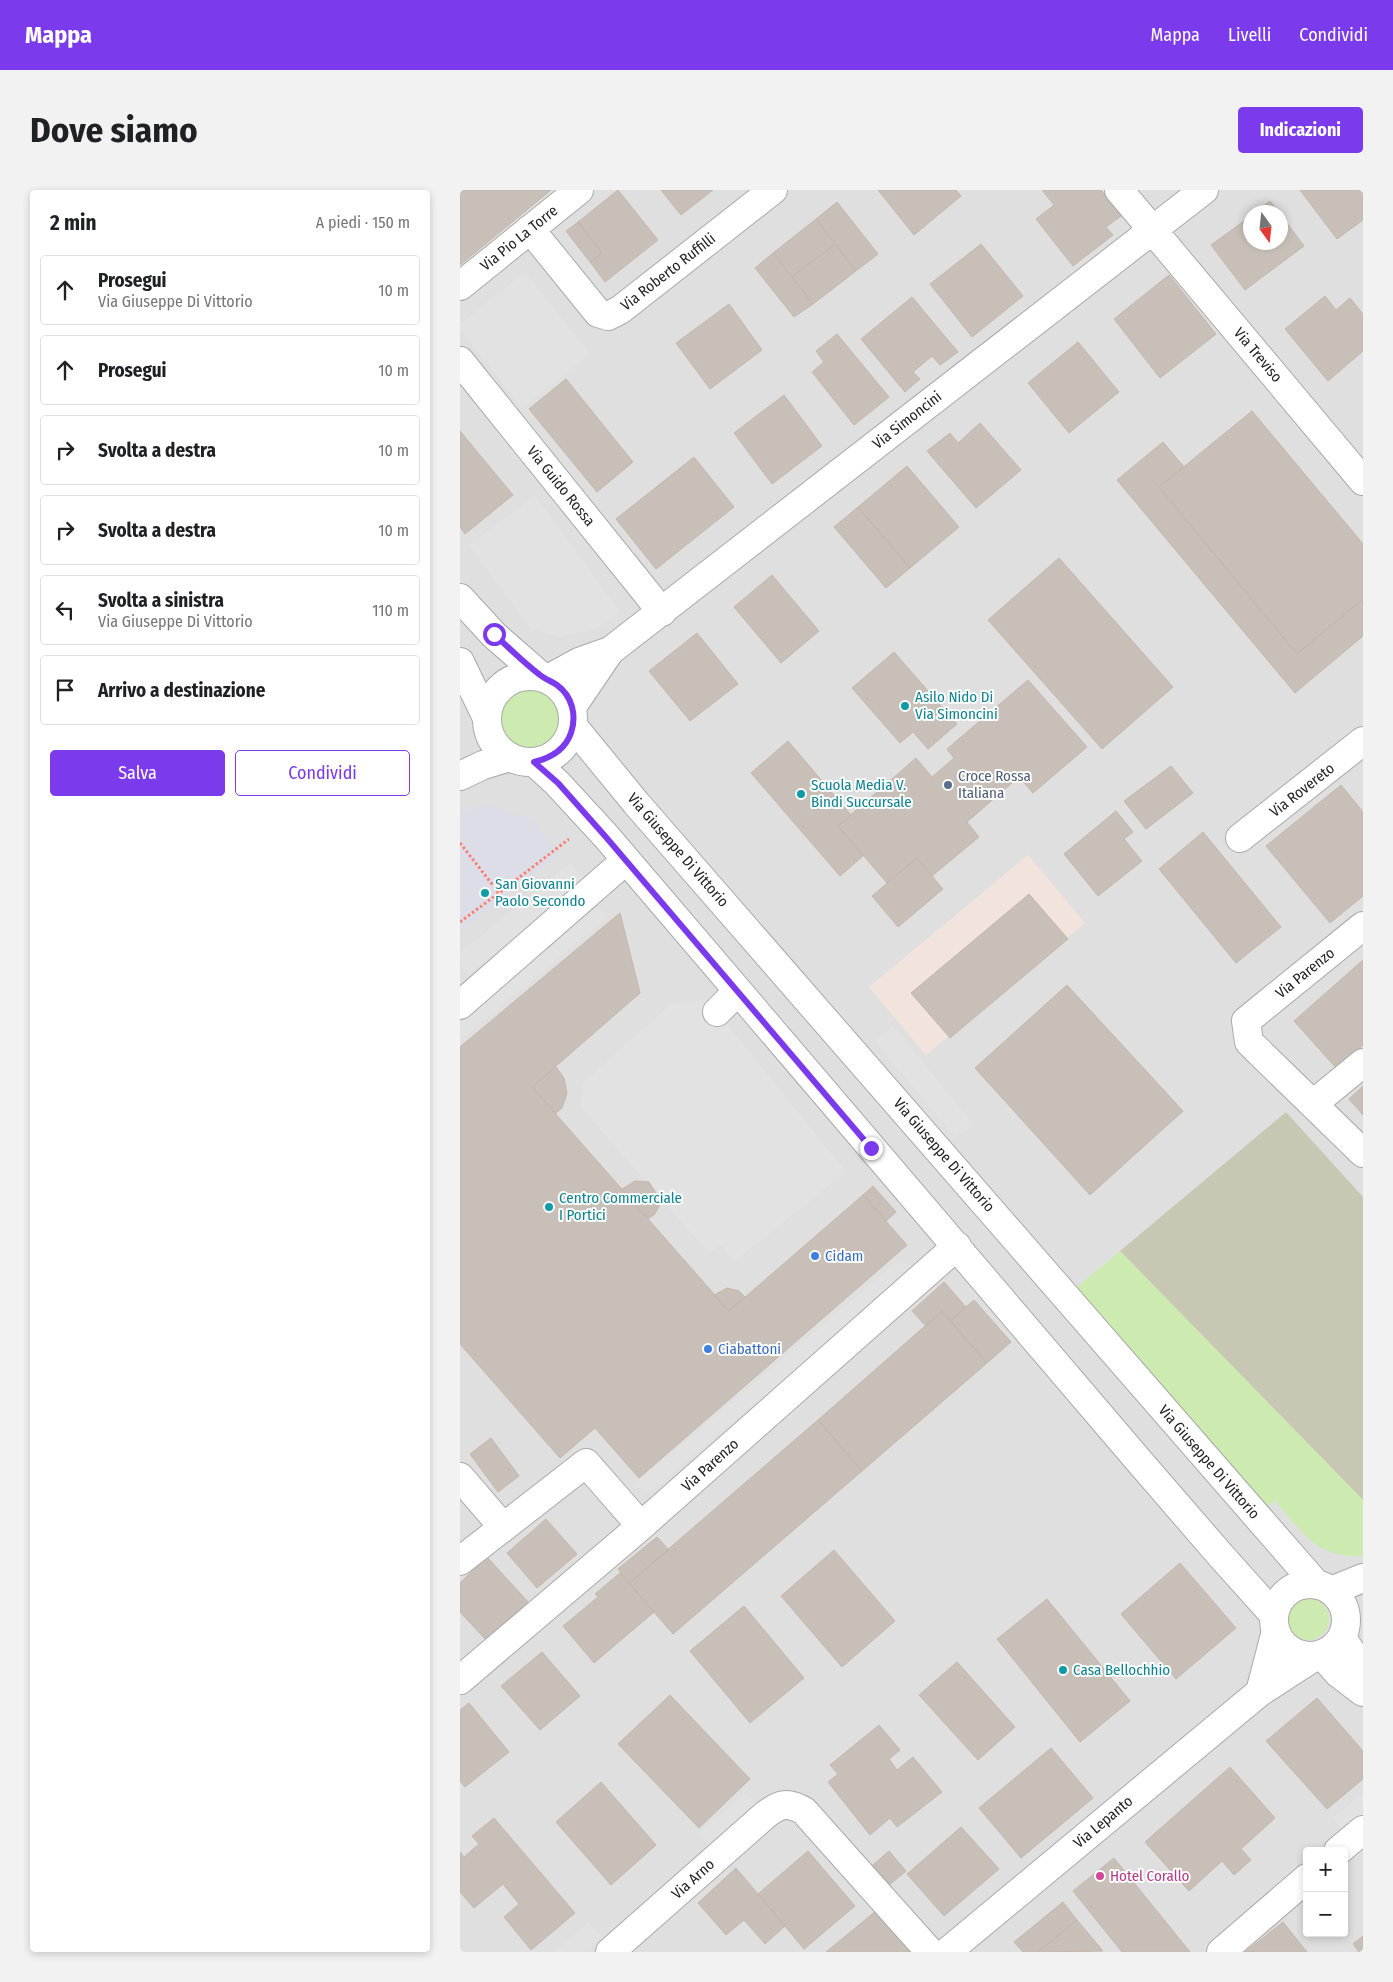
<!DOCTYPE html>
<html lang="it">
<head>
<meta charset="utf-8">
<style>
  :root { --surface:#fff; --page:#f2f2f2; --text:#202124; --muted:#757577; --line:#e0e0e0; --accent:#7c3aed }
  body { margin:0; font-family:"Fira Sans Condensed",sans-serif; background:var(--page); color:var(--text) }
  .controls { position:absolute; right:15px; bottom:15px; display:grid; overflow:hidden; border-radius:5px; box-shadow:0 2px 8px #0003 }
  .controls button { width:45px; height:45px; display:grid; place-items:center; padding:0; border:0; border-bottom:1px solid var(--line); background:var(--surface); color:var(--text); font:25px sans-serif }
  .compass { position:absolute; left:783px; top:15px; width:45px; height:45px; border-radius:50%; background:var(--surface); box-shadow:0 2px 8px #0003; rotate:165deg }
  .stop { position:absolute; width:15px; height:15px; margin:-11px; border:4px solid #7c3aed; border-radius:50%; background:#fff }
  .stop.end { background:#7c3aed; border-color:#fff; box-shadow:0 1px 5px #0008 }
  .list { margin:0; padding:0; list-style:none }
  h2 { display:flex; justify-content:space-between; align-items:center; height:65px; margin:0; padding:0 20px; font-size:21px }
  h2 small { font-size:16px; font-weight:400; color:var(--muted) }
  .list li { display:grid; grid-template-columns:32px 1fr auto; gap:15px; align-items:center; box-sizing:border-box; height:70px; margin:0 10px 10px; padding:0 10px; border:1px solid var(--line); border-radius:5px }
  .list b { display:block; font-size:19px; white-space:nowrap }
  .list p { margin:0; font-size:16px; white-space:nowrap; color:var(--muted) }
  .list em { font-size:16px; font-style:normal; color:var(--muted) }
  .actions { display:flex; gap:10px; padding:15px 20px }
  .actions a { flex:1; padding:11px 0; border:1px solid var(--accent); border-radius:5px; text-align:center; font-size:18px; color:var(--accent) }
  .actions .main { background:var(--accent); color:#fff }
  .icon { flex:none; width:28px; height:28px; fill:none; stroke:currentColor; stroke-width:2; stroke-linecap:round; stroke-linejoin:round }
  .map { position:relative; flex:none; width:903px; height:1762px; overflow:hidden; border-radius:5px }
  header { display:flex; align-items:center; gap:30px; box-sizing:border-box; height:70px; padding:0 25px; background:var(--accent); color:#fff }
  header strong { font-size:24px }
  nav { display:flex; gap:28px; margin-inline-start:auto; font-size:18px }
  .intro { display:flex; align-items:center; justify-content:space-between; box-sizing:border-box; height:120px; padding:0 30px }
  h1 { margin:0; font-size:35px }
  .button { padding:12px 22px; border-radius:5px; background:var(--accent); color:#fff; font-size:18px; font-weight:700 }
  main { display:flex; gap:30px; padding:0 30px }
  aside { flex:1; background:var(--surface); border-radius:5px; box-shadow:0 2px 8px #0003 }
  .map>svg:first-child { display:block }
  .residential { fill:#e0dfdf; fill-rule:evenodd }
  .military { fill:#f3e3dd }
  .construction { fill:#c7c7b4 }
  .grass { fill:#cdebb0 }
  .parking { fill:#e2e2e2 }
  .plaza { fill:#dddde8 }
  .building { fill:#c7bfb8; stroke:#c4b6ab }
  .lines { fill:none; stroke-linecap:round; stroke-linejoin:round }
  .minor-casing { stroke:#a9a9a9; stroke-width:30 }
  .path { stroke:#fa8072; stroke-width:3; stroke-dasharray:2.5 2.5; stroke-linecap:butt }
  .minor { stroke:#fff; stroke-width:28 }
  .route { stroke:#7c3aed; stroke-width:6 }
  .culture-dot { fill:#0f9aa8; stroke:#fff; stroke-width:2 }
  .service-dot { fill:#5c6f8a; stroke:#fff; stroke-width:2 }
  .shop-dot { fill:#3f7fe0; stroke:#fff; stroke-width:2 }
  .hotel-dot { fill:#d1479c; stroke:#fff; stroke-width:2 }
  .labels { text-anchor:middle; dominant-baseline:central; stroke-width:4; stroke-linejoin:round; paint-order:stroke }
  .street-label { font-size:15px; fill:#222; stroke:#fff }
  .culture-label { font-size:15px; fill:#0d838f; stroke:#fff; text-anchor:start }
  .service-label { font-size:15px; fill:#4e5e75; stroke:#fff; text-anchor:start }
  .shop-label { font-size:15px; fill:#366cbe; stroke:#fff; text-anchor:start }
  .hotel-label { font-size:15px; fill:#b23c85; stroke:#fff; text-anchor:start }
</style>
</head>
<body>
<header>
<strong>Mappa</strong>
<nav><a>Mappa</a><a>Livelli</a><a>Condividi</a></nav>
</header>
<div class="intro"><h1>Dove siamo</h1><a class="button">Indicazioni</a></div>
<main>
<aside>
<h2>2 min<small>A piedi · 150 m</small></h2>
<ul class="list">
<li><svg class="icon" aria-label="ahead" viewBox="0 0 24 24"><path d="M12 20V5M6 11l6-6 6 6"/></svg><div><b>Prosegui</b><p>Via Giuseppe Di Vittorio</p></div><em>10 m</em></li>
<li><svg class="icon" aria-label="ahead" viewBox="0 0 24 24"><path d="M12 20V5M6 11l6-6 6 6"/></svg><div><b>Prosegui</b></div><em>10 m</em></li>
<li><svg class="icon" aria-label="right" viewBox="0 0 24 24"><path d="M7 20v-9h11M14 6l5 5-5 5"/></svg><div><b>Svolta a destra</b></div><em>10 m</em></li>
<li><svg class="icon" aria-label="right" viewBox="0 0 24 24"><path d="M7 20v-9h11M14 6l5 5-5 5"/></svg><div><b>Svolta a destra</b></div><em>10 m</em></li>
<li><svg class="icon" aria-label="left" viewBox="0 0 24 24"><path d="M17 20v-9H6M10 6l-5 5 5 5"/></svg><div><b>Svolta a sinistra</b><p>Via Giuseppe Di Vittorio</p></div><em>110 m</em></li>
<li><svg class="icon" aria-label="arrive" viewBox="0 0 24 24"><path d="M6 21V4h12l-3 4 3 4H6"/></svg><div><b>Arrivo a destinazione</b></div></li>
</ul>
<div class="actions"><a class="main">Salva</a><a>Condividi</a></div>
</aside>
<div class="map">
<svg width="903" height="1762" viewBox="0 0 903 1762">
  <rect width="100%" height="100%" fill="#f2efe9"/>
  <path class="residential" d="M0,0H903V1762H0ZM791,22H821V52H791ZM847,1661H884V1743H847Z"/>
  <path class="military" d="M568,665L625,733L466,865L409,797Z"/>
  <path class="construction" d="M826,922L903,1007V1310L660,1061Z"/>
  <path class="grass" d="M31 528a39 39 0 1 1 78 0a39 39 0 1 1-78 0Z
    M660,1061L903,1310V1366C858,1369 841,1342 815,1310L806,1318L616,1098Z
    M827 1429a21 21 0 1 1 42 0a21 21 0 1 1-42 0Z"/>
  <path class="parking" d="M65,82L130,164L62,218L0,139V134Z
    M75,306L160,422L138,438L100,447L71,439L9,355Z
    M110,673L124,690L8,785L0,775V763Z
    M138,717L147,727L0,851V833Z
    M247,810L386,982L275,1071L261,1055L249,1063L120,916L123,893L211,814Z
    M433,836L513,934L496,948L415,851Z
    M438,1071L457,1078L191,1301L172,1296Z
    M286,1603L300,1619L251,1660L238,1644Z
    M903,1603V1624L883,1640L873,1628Z
    M128,1733L142,1747L124,1762H94Z"/>
  <path class="plaza" d="M29,614L71,629L99,664L0,743V625L4,621Z"/>
  <path class="building" d="M0,0H91L0,75Z
    M158,0L198,50L145,92L130,72L142,63L118,32Z
    M201,0H253L221,25Z
    M418,0H496L501,6L454,45Z
    M582,0H641L661,26L646,37L653,45L613,76L576,29L594,15Z
    M840,0H903V30L877,49Z
    M810,11L819,22H795Z
    M377,12L418,64L396,81L356,29Z
    M821,25L844,56L785,100L751,55L791,26V52H821Z
    M356,29L375,54L332,87L313,63Z
    M118,32L142,63L130,72L106,41Z
    M375,54L396,81L353,114L332,87Z
    M521,54L563,106L512,147L470,94Z
    M313,63L353,114L334,127L295,78Z
    M709,85L756,144L700,188L654,129Z
    M865,106L876,120L890,108L903,124V161L868,191L825,139Z
    M452,107L498,162L480,175L472,166L453,182L460,189L445,202L401,149Z
    M269,114L302,160L250,199L216,153Z
    M377,144L429,207L394,235L352,182L364,172L356,161Z
    M618,152L659,202L609,243L568,193Z
    M106,189L173,272L137,302L69,219Z
    M324,205L362,256L312,294L274,243Z
    M792,221L903,354V409L837,464L699,297Z
    M520,233L561,280L516,318L467,261L490,243L498,253Z
    M0,241L53,305L5,344L0,337Z
    M703,252L724,277L699,297L837,464L903,409V446L835,503L657,290Z
    M234,267L274,317L196,379L156,329Z
    M447,276L499,337L450,378L398,317Z
    M398,317L450,378L426,398L374,337Z
    M599,368L713,497L642,559L528,430Z
    M312,385L359,441L321,473L274,417Z
    M237,443L278,494L230,531L189,481Z
    M434,462L497,534L468,559L453,542L440,553L392,498Z
    M568,490L627,557L573,603L559,587L507,632L519,647L472,686L457,668L427,693L378,636L456,568L472,587L494,568L487,559Z
    M328,551L391,625L378,636L403,666L380,686L291,583Z
    M711,576L733,603L686,639L664,611Z
    M881,595L903,622V706L870,733L806,656Z
    M656,621L673,642L664,649L682,671L638,706L604,664Z
    M743,642L821,737L776,773L699,679Z
    M457,668L483,699L438,737L412,706Z
    M569,704L608,749L490,848L451,803Z
    M160,723L180,803L72,897L269,1121L403,1005L447,1055L179,1288L135,1238L100,1268L0,1154V857Z
    M903,770V855L877,879L834,831Z
    M607,795L723,921L630,1005L515,878Z
    M96,877L104,888L107,903L102,918L96,923L72,897Z
    M903,896V925L889,909Z
    M175,991L189,992L198,1006L199,1016L195,1024L188,1029L162,999Z
    M413,996L436,1022L426,1031L403,1005Z
    M484,1092L506,1117L490,1131L482,1121L466,1136L452,1121Z
    M267,1098L279,1101L285,1107L269,1121L254,1105Z
    M514,1110L551,1152L527,1173L490,1131Z
    M482,1121L527,1173L402,1281L358,1230Z
    M358,1230L402,1281L213,1444L169,1393Z
    M31,1248L59,1286L38,1302L10,1264Z
    M86,1329L117,1364L77,1398L47,1363Z
    M197,1347L209,1360L169,1393L158,1379Z
    M374,1360L435,1431L382,1477L321,1406Z
    M27,1367L70,1414L28,1452L0,1422V1393Z
    M720,1373L776,1438L716,1489L661,1424Z
    M160,1383L194,1422L134,1473L103,1436L138,1407L135,1404Z
    M587,1409L670,1511L620,1552L537,1449Z
    M284,1416L344,1488L290,1533L230,1461Z
    M82,1462L120,1506L80,1540L41,1496Z
    M497,1472L555,1537L518,1570L459,1505Z
    M210,1505L290,1589L239,1638L158,1554Z
    M857,1508L903,1561V1589L867,1619L806,1551Z
    M9,1513L49,1562L5,1597L0,1591V1520Z
    M419,1535L440,1560L429,1569L437,1580L453,1567L482,1602L437,1637L430,1628L410,1645L368,1592L378,1584L370,1575Z
    M591,1558L633,1608L561,1668L519,1618Z
    M770,1577L815,1628L781,1659L791,1670L774,1685L762,1671L729,1701L685,1652Z
    M141,1592L196,1655L151,1695L96,1632Z
    M34,1628L115,1723L71,1760L44,1727L59,1714L43,1694L14,1718L0,1702V1662L4,1667L19,1654L12,1646Z
    M501,1637L539,1679L484,1726L447,1684Z
    M348,1661L395,1716L344,1759L298,1704Z
    M429,1661L446,1681L422,1701L406,1681Z
    M654,1668L730,1762H662L613,1701Z
    M276,1678L325,1736L305,1754L284,1730L266,1745L238,1713Z
    M603,1712L617,1730L578,1762H563L554,1752Z
    M417,1720L451,1762H366Z
    M617,1730L643,1761L578,1762Z
    M823,1732L847,1762H785Z
    M903,1746V1762H899L893,1754Z"/>
  <g class="lines">
    <defs>
      <path id="minor" d="M659,0L903,291
        M70,39L138,123L148,126L160,120L313,0
        M0,96L119,0
        M0,171L202,422
        M0,408L34,445L82,487
        M0,472L26,526
        M27 529a43 43 0 1 1 86 0a43 43 0 1 1-86 0Z
        M88,489L119,472L150,461L744,0
        M112,517L150,461
        M113,536L176,613L856,1394
        M74,572L97,593L145,645L679,1271L762,1367L814,1425
        M0,586L23,575L50,567
        M780,648L903,551
        M903,736L786,831L789,852L903,963
        M0,815L165,671
        M257,822L278,801
        M853,914L903,873
        M0,1287L43,1337
        M0,1371L126,1273L181,1336
        M814 1430a36 36 0 1 1 72 0a36 36 0 1 1-72 0Z
        M871,1401L903,1388
        M882,1448L894,1466L903,1486
        M862,1465L878,1483L903,1502
        M0,1490L181,1336L497,1056
        M800,1502L816,1441
        M878,1661L903,1640
        M150,1762L304,1626C319,1614 327,1611 344,1621L470,1762
        M487,1762L800,1502L854,1467
        M761,1762L847,1688"/>
    </defs>
    <use href="#minor" class="minor-casing"/>
    <path class="path" d="M0,653L39,703L109,649
      M0,732L39,703"/>
    <use href="#minor" class="minor"/>
  </g>
  <g class="lines">
    <path class="route" d="M34,444C49,458 64,473 80,485C85,489 91,491 97,495C112,506 117,525 111,543C105,560 91,568 74,572L98,593L145,646L411,958"/>
  </g>
  <g class="culture-dot">
    <circle cx="445" cy="516" r="5"/>
    <circle cx="341" cy="604" r="5"/>
    <circle cx="25" cy="703" r="5"/>
    <circle cx="89" cy="1017" r="5"/>
    <circle cx="603" cy="1480" r="5"/>
  </g>
  <circle class="service-dot" cx="488" cy="595" r="5"/>
  <g class="shop-dot">
    <circle cx="355" cy="1066" r="5"/>
    <circle cx="248" cy="1159" r="5"/>
  </g>
  <circle class="hotel-dot" cx="640" cy="1686" r="5"/>
  <g class="labels">
    <g class="street-label">
      <text transform="translate(59 48) rotate(-39)">Via Pio La Torre</text>
      <text transform="translate(208 82) rotate(-38)">Via Roberto Ruffilli</text>
      <text transform="translate(798 165) rotate(50)">Via Treviso</text>
      <text transform="translate(447 230) rotate(-38)">Via Simoncini</text>
      <text transform="translate(101 296) rotate(51)">Via Guido Rossa</text>
      <text transform="translate(842 600) rotate(-38)">Via Rovereto</text>
      <text transform="translate(218 660) rotate(49)">Via Giuseppe Di Vittorio</text>
      <text transform="translate(845 783) rotate(-39)">Via Parenzo</text>
      <text transform="translate(484 965) rotate(49)">Via Giuseppe Di Vittorio</text>
      <text transform="translate(749 1272) rotate(49)">Via Giuseppe Di Vittorio</text>
      <text transform="translate(250 1275) rotate(-42)">Via Parenzo</text>
      <text transform="translate(643 1632) rotate(-40)">Via Lepanto</text>
      <text transform="translate(233 1689) rotate(-42)">Via Arno</text>
    </g>
    <g class="culture-label">
      <text x="455" y="507">Asilo Nido Di<tspan x="455" dy="17">Via Simoncini</tspan></text>
      <text x="351" y="595">Scuola Media V.<tspan x="351" dy="17">Bindi Succursale</tspan></text>
      <text x="35" y="694">San Giovanni<tspan x="35" dy="17">Paolo Secondo</tspan></text>
      <text x="99" y="1008">Centro Commerciale<tspan x="99" dy="17">I Portici</tspan></text>
      <text x="613" y="1480">Casa Bellochhio</text>
    </g>
    <g class="service-label">
      <text x="498" y="586">Croce Rossa<tspan x="498" dy="17">Italiana</tspan></text>
    </g>
    <g class="shop-label">
      <text x="365" y="1066">Cidam</text>
      <text x="258" y="1159">Ciabattoni</text>
    </g>
    <g class="hotel-label">
      <text x="650" y="1686">Hotel Corallo</text>
    </g>
  </g>
</svg>
<div class="controls">
<button>+</button>
<button>−</button>
</div>
<svg class="compass" viewBox="-18 -18 36 36"><path d="M0-13l5 13h-10z" fill="#e53935"/><path d="M0 13l5-13h-10z" fill="#757577"/></svg>
<div class="stop" style="left:34px;top:444px"></div>
<div class="stop end" style="left:411px;top:958px"></div>
</div>
</main>
</body>
</html>
